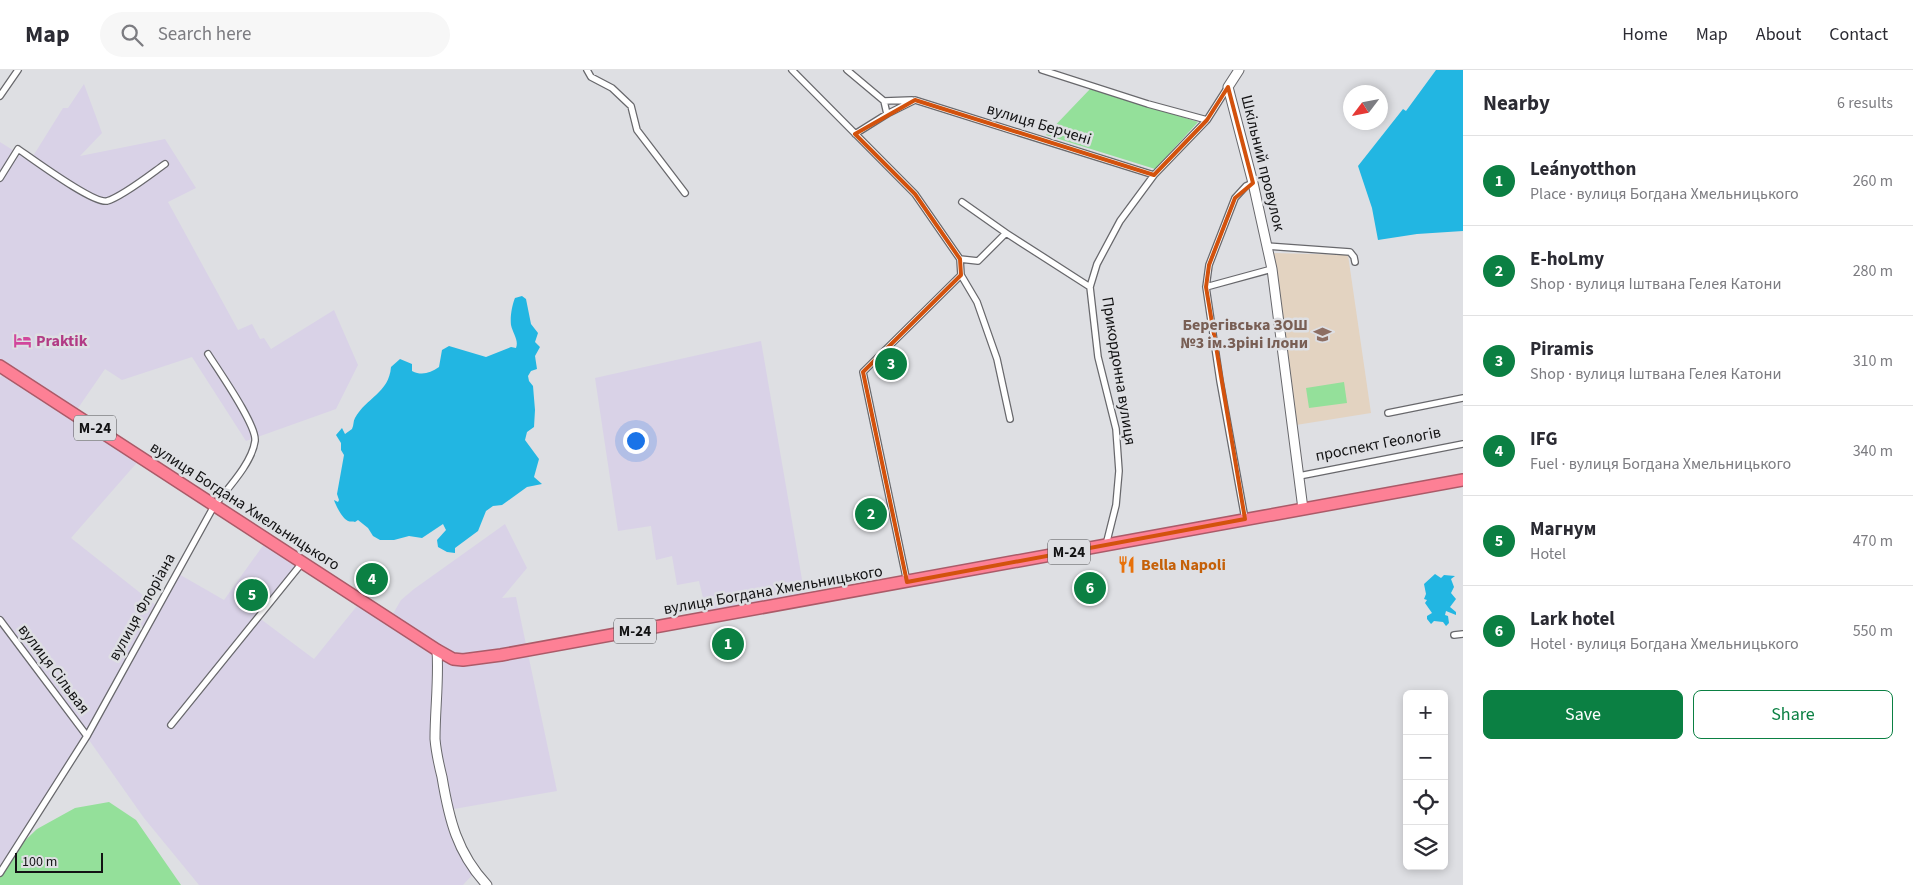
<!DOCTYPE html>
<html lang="en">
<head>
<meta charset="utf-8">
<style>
  :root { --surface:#fff; --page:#f7f7f7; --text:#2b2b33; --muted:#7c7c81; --line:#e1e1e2; --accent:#0b8043 }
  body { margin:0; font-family:"Source Sans 3",sans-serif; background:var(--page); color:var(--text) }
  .controls { position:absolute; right:15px; bottom:15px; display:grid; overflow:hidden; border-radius:8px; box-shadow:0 2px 8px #0003 }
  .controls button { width:45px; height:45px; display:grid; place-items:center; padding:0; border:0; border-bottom:1px solid var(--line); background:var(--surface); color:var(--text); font:25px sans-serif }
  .compass { position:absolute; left:1343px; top:15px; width:45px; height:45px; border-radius:50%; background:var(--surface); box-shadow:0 2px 8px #0003; rotate:238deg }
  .scale { position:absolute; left:15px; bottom:12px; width:88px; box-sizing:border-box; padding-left:5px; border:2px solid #131314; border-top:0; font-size:14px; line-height:18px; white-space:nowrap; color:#131314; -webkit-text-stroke:4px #dedfe3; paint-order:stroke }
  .you { position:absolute; left:635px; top:370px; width:18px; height:18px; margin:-12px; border:4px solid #fff; border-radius:50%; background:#1a73e8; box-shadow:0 0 0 8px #1a73e833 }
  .badge { display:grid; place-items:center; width:32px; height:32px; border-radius:50%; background:var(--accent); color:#fff; font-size:16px; font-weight:700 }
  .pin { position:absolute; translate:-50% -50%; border:2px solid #fff; box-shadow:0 1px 5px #0006 }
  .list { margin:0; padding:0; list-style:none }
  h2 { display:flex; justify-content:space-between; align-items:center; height:65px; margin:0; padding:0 20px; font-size:21px }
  h2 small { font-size:16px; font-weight:400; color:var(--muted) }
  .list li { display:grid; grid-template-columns:32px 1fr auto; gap:15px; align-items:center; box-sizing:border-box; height:90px; padding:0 20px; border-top:1px solid var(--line) }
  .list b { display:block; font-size:19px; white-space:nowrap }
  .list p { margin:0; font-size:16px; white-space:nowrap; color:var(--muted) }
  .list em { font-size:16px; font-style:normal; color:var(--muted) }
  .actions { display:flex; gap:10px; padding:15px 20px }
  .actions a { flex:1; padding:11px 0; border:1px solid var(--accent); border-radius:8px; text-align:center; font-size:18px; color:var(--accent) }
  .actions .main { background:var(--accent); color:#fff }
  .icon { flex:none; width:28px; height:28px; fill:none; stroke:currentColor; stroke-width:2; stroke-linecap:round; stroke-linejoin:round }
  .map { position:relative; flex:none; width:1463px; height:815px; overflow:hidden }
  header { display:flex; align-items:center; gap:30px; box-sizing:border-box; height:70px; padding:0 25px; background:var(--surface); border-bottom:1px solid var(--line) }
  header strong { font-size:24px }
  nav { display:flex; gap:28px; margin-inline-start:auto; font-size:18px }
  .search { width:350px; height:45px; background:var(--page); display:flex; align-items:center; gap:12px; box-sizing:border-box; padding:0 18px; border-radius:28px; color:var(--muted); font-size:19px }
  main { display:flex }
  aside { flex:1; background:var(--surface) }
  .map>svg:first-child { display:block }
  .industrial { fill:#d9d2e7 }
  .education { fill:#e3d3c1 }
  .green { fill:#94e09a }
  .water { fill:#22b6e2 }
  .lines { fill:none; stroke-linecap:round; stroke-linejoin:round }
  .street-casing { stroke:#68686c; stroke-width:8 }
  .secondary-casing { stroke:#68686c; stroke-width:11 }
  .highway-casing { stroke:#ab5a68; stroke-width:14 }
  .street { stroke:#fff; stroke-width:5.5 }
  .secondary { stroke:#fff; stroke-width:9 }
  .highway { stroke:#fd8095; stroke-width:11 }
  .marked { fill:none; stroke:#d3520d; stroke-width:4; stroke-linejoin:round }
  .labels { text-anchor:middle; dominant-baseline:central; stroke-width:5; stroke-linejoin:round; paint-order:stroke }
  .shield { fill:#dedfe3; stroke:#505052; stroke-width:1 }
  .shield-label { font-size:15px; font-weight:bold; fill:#131314 }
  .street-label { font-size:16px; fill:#131314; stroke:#dedfe3 }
  .education-label { font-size:16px; font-weight:bold; fill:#785e54; stroke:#dedfe3; text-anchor:end }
  .hotel-label { font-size:16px; font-weight:bold; fill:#b23c85; stroke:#dedfe3; text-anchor:start }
  .food-label { font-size:16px; font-weight:bold; fill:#c56008; stroke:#dedfe3; text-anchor:start }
</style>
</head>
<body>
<header>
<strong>Map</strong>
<div class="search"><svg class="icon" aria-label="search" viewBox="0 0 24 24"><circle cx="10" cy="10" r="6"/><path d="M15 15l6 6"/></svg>Search here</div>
<nav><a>Home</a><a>Map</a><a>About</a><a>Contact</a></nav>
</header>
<main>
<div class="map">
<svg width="1463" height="815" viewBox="0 0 1463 815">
  <rect width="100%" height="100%" fill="#dedfe3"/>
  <path class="industrial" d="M84,14L102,63L80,86L165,69L196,118L168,132L238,260L252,254L260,269L264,268L271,279L334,240L358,295L336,339L246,371L192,287L122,310L105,299L74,344L141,388L71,468L158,537L177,503L224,530L267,470L302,493L258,547L314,589L361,531L390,549L401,530L414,519L505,454L527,498L502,528L516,527L557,721L448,740L475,802L463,815H199L144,748L84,663L0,802V307L7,301L0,296V72L30,91L63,38H68Z
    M761,271L805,527L707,545L699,511L677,515L672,486L656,490L651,456L618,461L595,308Z"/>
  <path class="education" d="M1274,183L1348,185L1371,343L1296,355Z"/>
  <path class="green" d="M1091,18L1198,52L1155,99L1046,65Z
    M1344,312L1347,333L1309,338L1306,318Z
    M109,732L136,750L181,815H0V803L10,785L37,759L75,738Z"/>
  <path class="water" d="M1436,0H1463V161L1417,164L1378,170L1372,138L1358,96L1403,39L1406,41Z
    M522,226L526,229L531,254L538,263L535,272L540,277L535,286L537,299L531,301L528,306L529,311L533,316L535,340L534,357L527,362L525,370L539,389L534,407L542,414L527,417L502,435L493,436L486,441L478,461L455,478V483L447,482L438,477L437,470L446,460L443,454L422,468L409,466L394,470H380L373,466L368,458L358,450L355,452C353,451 350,452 348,451C342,448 336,436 334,430L338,432L339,430L337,424L344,385L341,380V373L336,365L342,358L345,364L352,359C354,355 353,351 355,348C366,328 389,323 391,297L400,289L412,294V301C422,306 430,303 439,297L442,280L449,276L486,287L511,277L516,278C519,270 513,264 511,255C510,247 512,235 515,228Z
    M1435,504L1441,508L1444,505L1455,506L1451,509L1454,517L1451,523L1456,529L1450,537L1456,542V545L1446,541L1445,545L1448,546L1449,553L1446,556L1443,552L1434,551L1431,554L1427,549V546L1432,543L1425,533L1427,530L1424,529L1426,524L1424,514Z"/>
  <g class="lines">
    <defs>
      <path id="street" d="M587,0L591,7L612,18L631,36L637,60L685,123
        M792,0L915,124L960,189L978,191L1006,163L1090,217
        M847,0L884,31L887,44
        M1042,0L1148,34L1207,50
        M0,26L18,0
        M884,31L912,30
        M855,64L887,44L915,30L1154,105
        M0,108L18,79C33,89 93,134 107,131C122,127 151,104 165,94
        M962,132L1006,163
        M1268,176L1350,182L1354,187L1355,192
        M961,205L977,232L997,289L1010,349
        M1206,217L1272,199
        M1388,343L1463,328
        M1299,406L1463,374
        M1245,449L1220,311L1206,217L1209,195L1235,128L1246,116L1253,113
        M1106,475L1116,435L1119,401L1116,359L1098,287L1090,217L1097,194L1120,151L1154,105L1207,50L1228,17
        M907,512L863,302L961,205L960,189
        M0,550L87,666
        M1454,565L1463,564
        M171,655L302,493
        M0,803L87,666L214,436C228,418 252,393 255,371C257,355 218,300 208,284"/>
      <path id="secondary" d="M1239,0L1228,17L1253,113L1272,199L1303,439
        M437,580C439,610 435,639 435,669C436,681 439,695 442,707C449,749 457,783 487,815"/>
      <path id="highway" d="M0,296L437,580L453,589L463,590L501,585L1463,410"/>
    </defs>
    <use href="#street" class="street-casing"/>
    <use href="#secondary" class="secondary-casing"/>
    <use href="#highway" class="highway-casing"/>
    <use href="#street" class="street"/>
    <use href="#secondary" class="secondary"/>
    <use href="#highway" class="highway"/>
  </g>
  <path class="marked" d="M1228,17L1253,113L1235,128L1209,195L1206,217L1245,449L907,512L863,302L961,205L960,189L915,124L855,64L915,30L1154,105L1207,50Z"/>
  <defs>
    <symbol id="school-bare" viewBox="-9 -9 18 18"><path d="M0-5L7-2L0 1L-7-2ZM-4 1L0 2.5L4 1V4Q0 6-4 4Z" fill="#8d6e63" stroke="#dedfe3" stroke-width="2.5" paint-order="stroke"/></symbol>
    <symbol id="hotel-bare" viewBox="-9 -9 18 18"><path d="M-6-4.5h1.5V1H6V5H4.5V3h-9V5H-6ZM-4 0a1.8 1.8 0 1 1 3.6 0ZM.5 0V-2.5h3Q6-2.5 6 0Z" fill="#d1479c" stroke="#dedfe3" stroke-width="2.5" paint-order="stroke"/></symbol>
    <symbol id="restaurant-bare" viewBox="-9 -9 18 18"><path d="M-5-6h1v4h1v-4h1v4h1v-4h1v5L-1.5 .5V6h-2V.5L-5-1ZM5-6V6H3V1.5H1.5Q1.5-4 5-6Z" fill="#e8710a" stroke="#dedfe3" stroke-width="2.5" paint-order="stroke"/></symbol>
  </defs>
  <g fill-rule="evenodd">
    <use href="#school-bare" x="1310" y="252" width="25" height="25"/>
    <use href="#hotel-bare" x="10" y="258" width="25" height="25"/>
    <use href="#restaurant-bare" x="1114" y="482" width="25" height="25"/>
  </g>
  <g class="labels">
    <g class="shield">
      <rect x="74" y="345.5" width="42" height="25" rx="4"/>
      <rect x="1048" y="469.5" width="42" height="25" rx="4"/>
      <rect x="614" y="548.5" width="42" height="25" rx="4"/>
    </g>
    <g class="shield-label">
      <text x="95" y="358">М-24</text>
      <text x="1069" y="482">М-24</text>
      <text x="635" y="561">М-24</text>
    </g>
    <g class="street-label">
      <text transform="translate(1039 54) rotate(17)">вулиця Берчені</text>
      <text transform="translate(1263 93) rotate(76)">Шкільний провулок</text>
      <text transform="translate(1119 301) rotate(81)">Прикордонна вулиця</text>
      <text transform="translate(1378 374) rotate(-11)">проспект Геологів</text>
      <text transform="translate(245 436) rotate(33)">вулиця Богдана Хмельницького</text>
      <text transform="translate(773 520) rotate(-10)">вулиця Богдана Хмельницького</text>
      <text transform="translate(142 537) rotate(-61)">вулиця Флоріана</text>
      <text transform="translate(54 599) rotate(53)">вулиця Сільвая</text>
    </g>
    <g class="education-label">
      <text x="1308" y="255">Берегівська ЗОШ<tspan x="1308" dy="18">№3 ім.Зріні Ілони</tspan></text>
    </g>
    <g class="hotel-label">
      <text x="36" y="271">Praktik</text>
    </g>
    <g class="food-label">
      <text x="1141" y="495">Bella Napoli</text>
    </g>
  </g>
</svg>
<div class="controls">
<button>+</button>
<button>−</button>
<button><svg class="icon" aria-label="locate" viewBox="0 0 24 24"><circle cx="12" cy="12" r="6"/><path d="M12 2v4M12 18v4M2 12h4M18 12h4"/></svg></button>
<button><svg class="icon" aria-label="layers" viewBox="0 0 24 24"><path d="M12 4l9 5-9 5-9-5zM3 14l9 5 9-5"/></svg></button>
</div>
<svg class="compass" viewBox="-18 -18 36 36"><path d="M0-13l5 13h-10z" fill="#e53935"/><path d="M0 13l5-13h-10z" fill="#7c7c81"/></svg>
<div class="scale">100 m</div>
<div class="you"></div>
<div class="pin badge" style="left:728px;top:574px">1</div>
<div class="pin badge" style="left:871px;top:444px">2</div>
<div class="pin badge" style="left:891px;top:294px">3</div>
<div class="pin badge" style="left:372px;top:509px">4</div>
<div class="pin badge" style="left:252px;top:525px">5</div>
<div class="pin badge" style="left:1090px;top:518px">6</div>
</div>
<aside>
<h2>Nearby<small>6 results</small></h2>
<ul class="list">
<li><span class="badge">1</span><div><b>Leányotthon</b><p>Place · вулиця Богдана Хмельницького</p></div><em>260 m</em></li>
<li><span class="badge">2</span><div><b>E-hoLmy</b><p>Shop · вулиця Іштвана Гелея Катони</p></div><em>280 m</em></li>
<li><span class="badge">3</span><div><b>Piramis</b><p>Shop · вулиця Іштвана Гелея Катони</p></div><em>310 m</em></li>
<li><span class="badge">4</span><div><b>IFG</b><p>Fuel · вулиця Богдана Хмельницького</p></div><em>340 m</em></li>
<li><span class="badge">5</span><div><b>Магнум</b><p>Hotel</p></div><em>470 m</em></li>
<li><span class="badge">6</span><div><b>Lark hotel</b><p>Hotel · вулиця Богдана Хмельницького</p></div><em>550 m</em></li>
</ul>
<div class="actions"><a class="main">Save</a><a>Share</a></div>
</aside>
</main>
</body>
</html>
